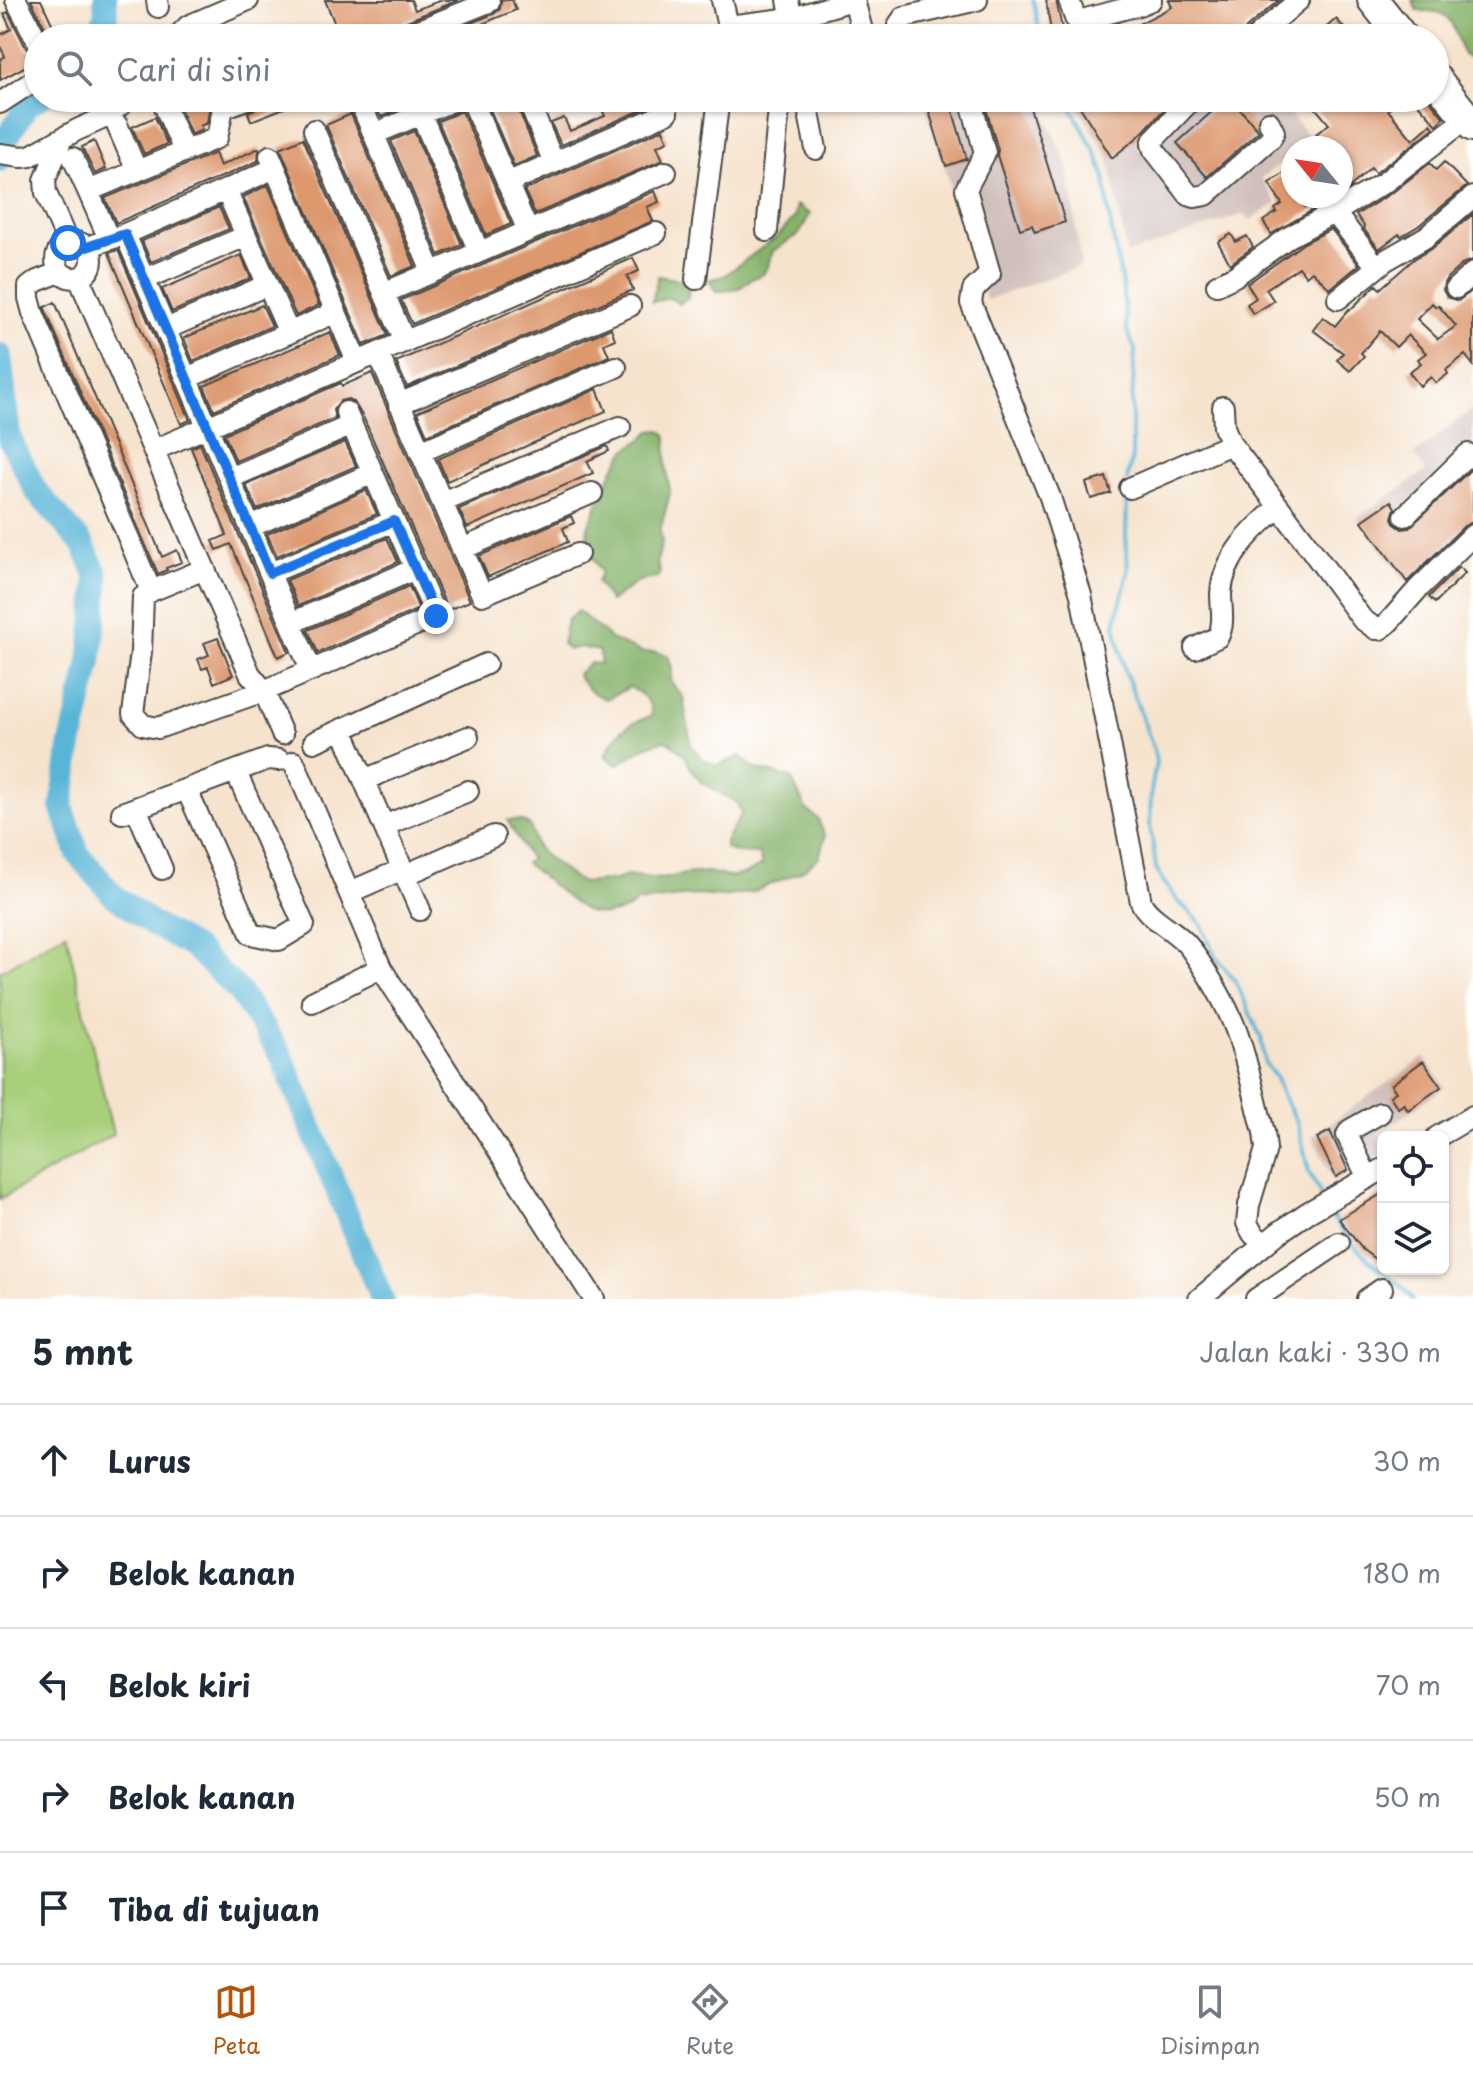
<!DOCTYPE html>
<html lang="id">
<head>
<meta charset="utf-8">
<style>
  :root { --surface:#fff; --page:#f2f2f3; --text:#1f2937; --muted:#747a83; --line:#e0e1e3; --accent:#b45309 }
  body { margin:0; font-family:"Playpen Sans",sans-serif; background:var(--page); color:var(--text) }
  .controls { position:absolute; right:24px; bottom:24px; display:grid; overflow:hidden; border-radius:12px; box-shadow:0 2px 6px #0004 }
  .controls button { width:72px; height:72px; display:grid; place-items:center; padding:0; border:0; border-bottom:2px solid var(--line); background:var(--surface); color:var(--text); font:40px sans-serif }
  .compass { position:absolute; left:1281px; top:136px; width:72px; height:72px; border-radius:50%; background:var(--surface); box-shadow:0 2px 6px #0004; rotate:300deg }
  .stop { position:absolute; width:24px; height:24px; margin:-18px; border:6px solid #1a73e8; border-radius:50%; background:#fff }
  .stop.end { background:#1a73e8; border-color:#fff; box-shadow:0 2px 8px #0008 }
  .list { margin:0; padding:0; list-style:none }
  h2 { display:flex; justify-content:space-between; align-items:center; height:104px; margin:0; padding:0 32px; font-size:34px }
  h2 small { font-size:26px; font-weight:400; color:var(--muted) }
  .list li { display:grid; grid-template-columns:52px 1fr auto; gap:24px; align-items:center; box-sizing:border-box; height:112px; padding:0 32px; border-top:2px solid var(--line) }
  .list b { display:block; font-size:30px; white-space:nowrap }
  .list em { font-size:26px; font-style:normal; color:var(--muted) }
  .icon { flex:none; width:44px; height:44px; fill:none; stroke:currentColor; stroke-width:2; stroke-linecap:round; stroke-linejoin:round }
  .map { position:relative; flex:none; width:1473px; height:1299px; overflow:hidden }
  .search { position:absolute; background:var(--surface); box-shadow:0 2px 6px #0004; left:24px; right:24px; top:24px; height:88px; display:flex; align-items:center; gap:20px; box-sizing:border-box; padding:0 28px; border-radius:44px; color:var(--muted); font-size:30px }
  .sheet { height:664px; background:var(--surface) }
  nav { display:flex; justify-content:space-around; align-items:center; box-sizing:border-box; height:112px; border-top:2px solid var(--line); background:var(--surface); font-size:22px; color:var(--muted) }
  nav a { display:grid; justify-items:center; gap:4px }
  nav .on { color:var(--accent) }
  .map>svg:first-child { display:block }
  .industrial { fill:#d0c0bc }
  .green { fill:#a8cf7a; stroke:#6a7d52; stroke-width:2 }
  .forest { fill:#86b26a; stroke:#586e4a; stroke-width:2 }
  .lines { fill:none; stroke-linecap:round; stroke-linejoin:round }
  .stream { stroke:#59b5d7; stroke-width:4 }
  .river { stroke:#59b5d7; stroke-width:24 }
  .building { fill:#dd986e; fill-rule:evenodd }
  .minor-casing { stroke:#494743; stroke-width:24 }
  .highway-casing { stroke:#494743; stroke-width:34 }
  .minor { stroke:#fff; stroke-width:20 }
  .highway { stroke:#fff; stroke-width:30 }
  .route { stroke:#1a73e8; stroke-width:10 }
</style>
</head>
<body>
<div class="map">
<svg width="1473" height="1299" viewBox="0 0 1473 1299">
  <rect width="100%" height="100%" fill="#fff"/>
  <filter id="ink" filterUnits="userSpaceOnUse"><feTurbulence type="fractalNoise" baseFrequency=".0125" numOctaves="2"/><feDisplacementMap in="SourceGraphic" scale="16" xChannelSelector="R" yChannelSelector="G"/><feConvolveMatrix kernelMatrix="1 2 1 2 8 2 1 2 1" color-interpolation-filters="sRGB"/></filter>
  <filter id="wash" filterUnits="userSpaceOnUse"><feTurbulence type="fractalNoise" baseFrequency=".006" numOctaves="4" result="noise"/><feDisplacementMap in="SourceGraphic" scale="32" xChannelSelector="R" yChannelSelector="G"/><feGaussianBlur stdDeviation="1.8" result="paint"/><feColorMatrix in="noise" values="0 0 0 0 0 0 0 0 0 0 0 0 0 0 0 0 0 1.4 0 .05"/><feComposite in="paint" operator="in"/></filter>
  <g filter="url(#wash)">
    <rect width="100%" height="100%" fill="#f6e3cd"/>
    <path class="industrial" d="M923,98H1038L1068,166L1081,266L986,300Z
      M1072,98H1278L1312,142L1303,148H1293V155L1261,178L1277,203L1250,220L1244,214L1127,254L1109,158Z
      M1473,408V530L1413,591L1357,518L1426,471L1414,455Z
      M1424,1057L1445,1087L1378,1134L1383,1143V1154L1333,1181L1312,1136Z"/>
    <path class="green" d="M66,933L113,1134L0,1199V971Z"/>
    <path class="forest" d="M1412,0H1473V59L1463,55C1457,42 1456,22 1442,14C1435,10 1425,13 1417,10Z
      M796,205L810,214L799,234L773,251L767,269L762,275L751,279L740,288L716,292L709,280L724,276L779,235L795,217Z
      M658,276L689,281L688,297L679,304L670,298L652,302Z
      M661,430L667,436L666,464L670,493L660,531L662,541L657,562L660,572L657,578L638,581L610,602L597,582L601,572L592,556L586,551L588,527L614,468L626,450L641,440L651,431Z
      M578,611L612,640L643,653L655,652L668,656L672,668L671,682L683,697L691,745L702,759L717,766L740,756L753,768L791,778L806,809L818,819L825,837L819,857L802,871L753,892L722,897L697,895L638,902L621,912L605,915L588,912L574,903L525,863L530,860L507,820L522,821L530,826L535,843L542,853L569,875L583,883L616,880L626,875L662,879L685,874L707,872L728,877L745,874L762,865L759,854L737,853L725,848V841L742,813L736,802L701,782L690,767L686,757L670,742L664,740L643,748L617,765L605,756C616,731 626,724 652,716C652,701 643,695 630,687L606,699C592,694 586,688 577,675L590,663L601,664L599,651L580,647L568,650L562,644L567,620Z"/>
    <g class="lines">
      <path class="stream" d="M1033,0L1041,38
        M1066,98L1097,155L1105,178L1111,227L1122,283L1127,331L1135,349L1132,403V456L1127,481
        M1127,493L1126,535L1128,573L1115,624L1124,668L1154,750L1156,762L1151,792L1150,825L1156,868L1163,881L1178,901L1201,923L1215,956L1236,982L1261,1038L1265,1063L1276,1078L1282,1095L1297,1122L1309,1172L1322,1197
        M1328,1208C1339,1230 1355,1248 1373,1264C1387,1275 1403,1284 1412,1299"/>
      <path class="river" d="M95,38L106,16L105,0
        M0,160L8,136L28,104L40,98
        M0,355L9,437L36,491L83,545L97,576L95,618L90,662L70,748L62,807L78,854L113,895L154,925L194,948L238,990L281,1055L382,1299"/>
    </g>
    <g id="blocks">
      <path class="building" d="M31,0H41L55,30L51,32L55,38H50Z
        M325,0H411L415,10L442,0H459L394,26L388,31L386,36L382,38H348L345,31L339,34Z
        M501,0H512L516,10L484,23L486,29L463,38H434L494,14L500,9Z
        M1046,0H1056L1064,38H1052Z
        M1169,0H1279L1246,28L1242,38H1068L1079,33L1119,24L1123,32L1172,7Z
        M8,12L26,48L32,53L38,55V65L28,69L26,66L0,80V60L5,56L0,46V35L11,29L4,14Z
        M1336,19L1353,38H1314Z
        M201,98H204L209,111L207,123L200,126L202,130L191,135L179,106Z
        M271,98H307V99L251,121L248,112L259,107L261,102Z
        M393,98H426L381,117L375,105Z
        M485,98H514L537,156L514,166Z
        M597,98H653V105L561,145L551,123L564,118L570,131L605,116Z
        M925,98H949L967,159L946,166Z
        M983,98H1027L1065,222L1035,232L1032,225L1020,229L997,155L998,150Z
        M1082,98H1175L1138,137L1112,158L1077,102Z
        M1227,98H1230L1259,131L1207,177L1177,143Z
        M1307,98H1402L1388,110L1413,140L1431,124L1434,128L1378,171L1375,173L1371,168L1351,186L1352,187L1341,194V148H1315L1323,142L1316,134L1329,124Z
        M1413,98H1428L1444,118L1437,125Z
        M462,111L511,224L486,235L438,121Z
        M351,114L415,266L391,276L326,125Z
        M155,117L167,144L144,154L132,127Z
        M663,129L668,141L657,146L663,160L535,214L524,190Z
        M414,131L462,245L439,255L391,141Z
        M303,138L388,335L364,345L280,148Z
        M94,141L106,169L95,174L82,147Z
        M259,148L258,161L116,223L105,198L215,153L220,166Z
        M1444,162L1467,186L1418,226L1401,236L1399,234L1379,249L1363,228L1364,226L1356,215L1393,192L1430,163L1436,170Z
        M1293,168V196H1298L1305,207L1326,196H1337L1271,234L1263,221L1277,212L1275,209L1282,204L1269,183Z
        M268,185L319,305L296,316L243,197Z
        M655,191L659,202L647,207L653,221L412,324L401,300Z
        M219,207L229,229L151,262L142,241Z
        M1473,214V260L1464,263L1447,278L1444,283L1443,290L1447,297L1458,301L1473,290V365L1465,355L1446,370L1448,374L1436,383L1431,377L1420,386L1409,372L1421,363L1418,359L1426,353L1408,335L1396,347L1380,331L1361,353L1364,356L1350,371L1337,360L1343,353L1313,330L1323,317L1335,326L1349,309L1350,310L1376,285L1380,289L1414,259L1434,247ZM1432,303L1436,307L1438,305L1456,326L1438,339L1417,319Z
        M1331,229L1359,265L1330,289L1312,271L1306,276L1299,267L1266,289L1274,301L1253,314L1247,304L1256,298L1247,284L1304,243Z
        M1231,234L1236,242L1247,236L1253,247L1230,264L1218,242Z
        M118,250L190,420L181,424L109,253Z
        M241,255L251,278L172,312L162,289Z
        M633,258L639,271L627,276L633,290L407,387L396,362Z
        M55,302L162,557L177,550L182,562L166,568L167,570L158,574L45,309V307Z
        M262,305L272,326L193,361L184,338Z
        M611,328L615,339L604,344L609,356L427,435L417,412Z
        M330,332L340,355L214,410L204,386Z
        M372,373L470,601L448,610L364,419L354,402L348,399L340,401L333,410L335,418L236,461L224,434L341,383L342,386Z
        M597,389L606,411L447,481L438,459Z
        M345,442L356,466L257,510L246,485Z
        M200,444L289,652L278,657L231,544L217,550L213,541L227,535L191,448Z
        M607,446L609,451L587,461L593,473L467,528L459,509Z
        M1470,470L1473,471V522L1464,526L1407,582L1362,521L1391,501L1395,508L1392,518L1395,524L1402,529L1409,528Z
        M1106,477L1111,493L1091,499L1086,483Z
        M366,490L377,514L277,556L267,534Z
        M571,516L574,523L563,528L568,542L488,577L479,556Z
        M387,538L398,562L298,606L287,580Z
        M1459,567L1465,573L1435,603L1429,597Z
        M409,586L419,609L318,653L308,630Z
        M218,638L233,675L214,683L208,667L202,669L198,659L209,655L204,643Z
        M1423,1061L1441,1087L1408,1110L1404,1104L1398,1108L1390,1096L1396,1092L1391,1085Z
        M1330,1131L1348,1170L1336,1177L1317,1138Z
        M1383,1193V1265L1363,1250L1339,1219Z"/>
    </g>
  </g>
  <g filter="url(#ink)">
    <use href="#blocks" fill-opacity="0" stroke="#494743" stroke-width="2"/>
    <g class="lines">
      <defs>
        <path id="minor" d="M16,0L38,42
          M157,0L158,7
          M722,0L728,26L726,38
          M788,0L795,38
          M854,0L864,38
          M1069,0L1075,18L1082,20L1139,5L1151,0
          M728,26L792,18L853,0
          M176,38L188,26L248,0
          M399,38L489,2L488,0
          M901,38L899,24L904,17L977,0
          M1255,38L1299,0
          M471,98L528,231
          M527,98L554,163
          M806,98L816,149
          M970,98L985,153L966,189L990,274L973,290L971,303L1050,497L1081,595L1141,902C1149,920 1177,930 1190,948C1207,972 1226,1003 1236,1030C1248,1063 1255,1099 1264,1132L1266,1149L1249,1205L1247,1223L1253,1234L1265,1244
          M1193,98L1154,139L1152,144L1154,150L1189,195L1195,197L1206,195L1271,138L1274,132L1269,122
          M0,103L38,78
          M165,107L184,151
          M363,109L432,272
          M421,114L479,252
          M117,125L137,171
          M314,130L405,342
          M374,134L459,98
          M62,139L45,180L46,193L68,243
          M0,154L22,157L30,156L77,130L106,117L129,98
          M270,156L357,362
          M73,158L88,191
          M507,183L667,113L666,98
          M226,190L275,168
          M1334,212L1377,267
          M767,231L780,98
          M125,234L311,670
          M109,239L88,191L217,138L223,108L249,98
          M56 260a18 18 0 1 1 36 0a18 18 0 1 1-36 0Z
          M87,247L125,234L226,190L289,333
          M60,272L37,281L29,287V298L33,313L151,591
          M79,278L250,674L264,691L282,734
          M145,279L246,236
          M696,279L719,98
          M1217,285L1235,276L1289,237L1344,207L1385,182L1467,118
          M1456,288L1473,273
          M384,293L666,172
          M1338,299L1386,260L1426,237L1473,197
          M166,329L267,285
          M378,353L482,595L578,554
          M187,378L336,312
          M399,404L630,306
          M1223,407L1224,427L1231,444
          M154,450L656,233
          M420,452L616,367
          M230,478L352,425
          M1130,488L1231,444L1302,537L1362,619L1376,629H1380L1387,624L1417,590L1473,535
          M442,502L620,427
          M1405,516L1468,454L1473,458
          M250,527L373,473
          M462,549L592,493
          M205,569L151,591L143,597L141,652L133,714L143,725L158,728L264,691L436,616L346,412
          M270,573L394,521
          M291,623L415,569
          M1195,648L1218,637C1225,624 1221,608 1221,594C1223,557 1253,529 1279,507
          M342,729L420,910
          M314,742L486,664
          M294,762L381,968L594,1299
          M364,780L468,737
          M187,790L251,934L279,940L304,925L236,772
          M136,808L162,869
          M122,813L268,759L279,760
          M384,826L468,791
          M405,875L494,836
          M350,892L403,869
          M312,1002L381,968
          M1437,1137L1473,1116
          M1368,1178L1347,1135L1350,1130L1380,1113
          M1199,1299L1278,1233L1307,1213L1383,1169
          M1256,1299L1339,1243
          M1367,1299L1382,1289"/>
        <path id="highway" d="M1373,0L1403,38
          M1435,78L1473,126"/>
      </defs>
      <use href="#minor" class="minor-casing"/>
      <use href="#highway" class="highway-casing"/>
      <use href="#minor" class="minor"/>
      <use href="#highway" class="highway"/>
    </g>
  </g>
  <g class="lines" filter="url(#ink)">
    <path class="route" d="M68,243L78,242L87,247L125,234L270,573L394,521L436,616"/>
  </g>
</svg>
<div class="controls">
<button><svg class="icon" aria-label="locate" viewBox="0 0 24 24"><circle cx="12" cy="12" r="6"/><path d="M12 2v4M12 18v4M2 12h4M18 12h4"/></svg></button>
<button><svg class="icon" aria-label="layers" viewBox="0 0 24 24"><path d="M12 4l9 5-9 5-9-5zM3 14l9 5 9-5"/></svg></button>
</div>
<svg class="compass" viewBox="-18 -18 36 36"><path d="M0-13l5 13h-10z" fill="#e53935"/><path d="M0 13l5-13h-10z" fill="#747a83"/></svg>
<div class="stop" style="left:68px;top:243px"></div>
<div class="stop end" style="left:436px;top:616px"></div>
<div class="search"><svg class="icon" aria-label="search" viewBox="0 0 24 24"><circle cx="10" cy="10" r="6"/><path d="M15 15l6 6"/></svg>Cari di sini</div>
</div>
<section class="sheet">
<h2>5 mnt<small>Jalan kaki · 330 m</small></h2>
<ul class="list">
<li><svg class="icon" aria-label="ahead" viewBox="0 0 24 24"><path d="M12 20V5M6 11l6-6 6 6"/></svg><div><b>Lurus</b></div><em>30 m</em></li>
<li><svg class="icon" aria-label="right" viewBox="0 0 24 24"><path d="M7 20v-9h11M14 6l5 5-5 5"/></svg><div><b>Belok kanan</b></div><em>180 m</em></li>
<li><svg class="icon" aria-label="left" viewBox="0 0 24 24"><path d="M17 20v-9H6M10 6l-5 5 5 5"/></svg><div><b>Belok kiri</b></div><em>70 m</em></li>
<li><svg class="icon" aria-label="right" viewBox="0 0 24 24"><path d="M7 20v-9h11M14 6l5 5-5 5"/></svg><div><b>Belok kanan</b></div><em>50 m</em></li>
<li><svg class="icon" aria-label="arrive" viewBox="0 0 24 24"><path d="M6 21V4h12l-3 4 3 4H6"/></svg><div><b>Tiba di tujuan</b></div></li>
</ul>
</section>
<nav>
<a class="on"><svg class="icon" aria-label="map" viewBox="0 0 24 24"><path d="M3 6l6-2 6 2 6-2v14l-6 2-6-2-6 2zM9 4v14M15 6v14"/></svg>Peta</a>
<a><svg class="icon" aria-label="directions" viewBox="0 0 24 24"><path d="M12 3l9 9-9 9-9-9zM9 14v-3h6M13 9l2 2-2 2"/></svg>Rute</a>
<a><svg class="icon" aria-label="saved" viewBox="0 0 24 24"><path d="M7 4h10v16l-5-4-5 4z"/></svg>Disimpan</a>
</nav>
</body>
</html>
